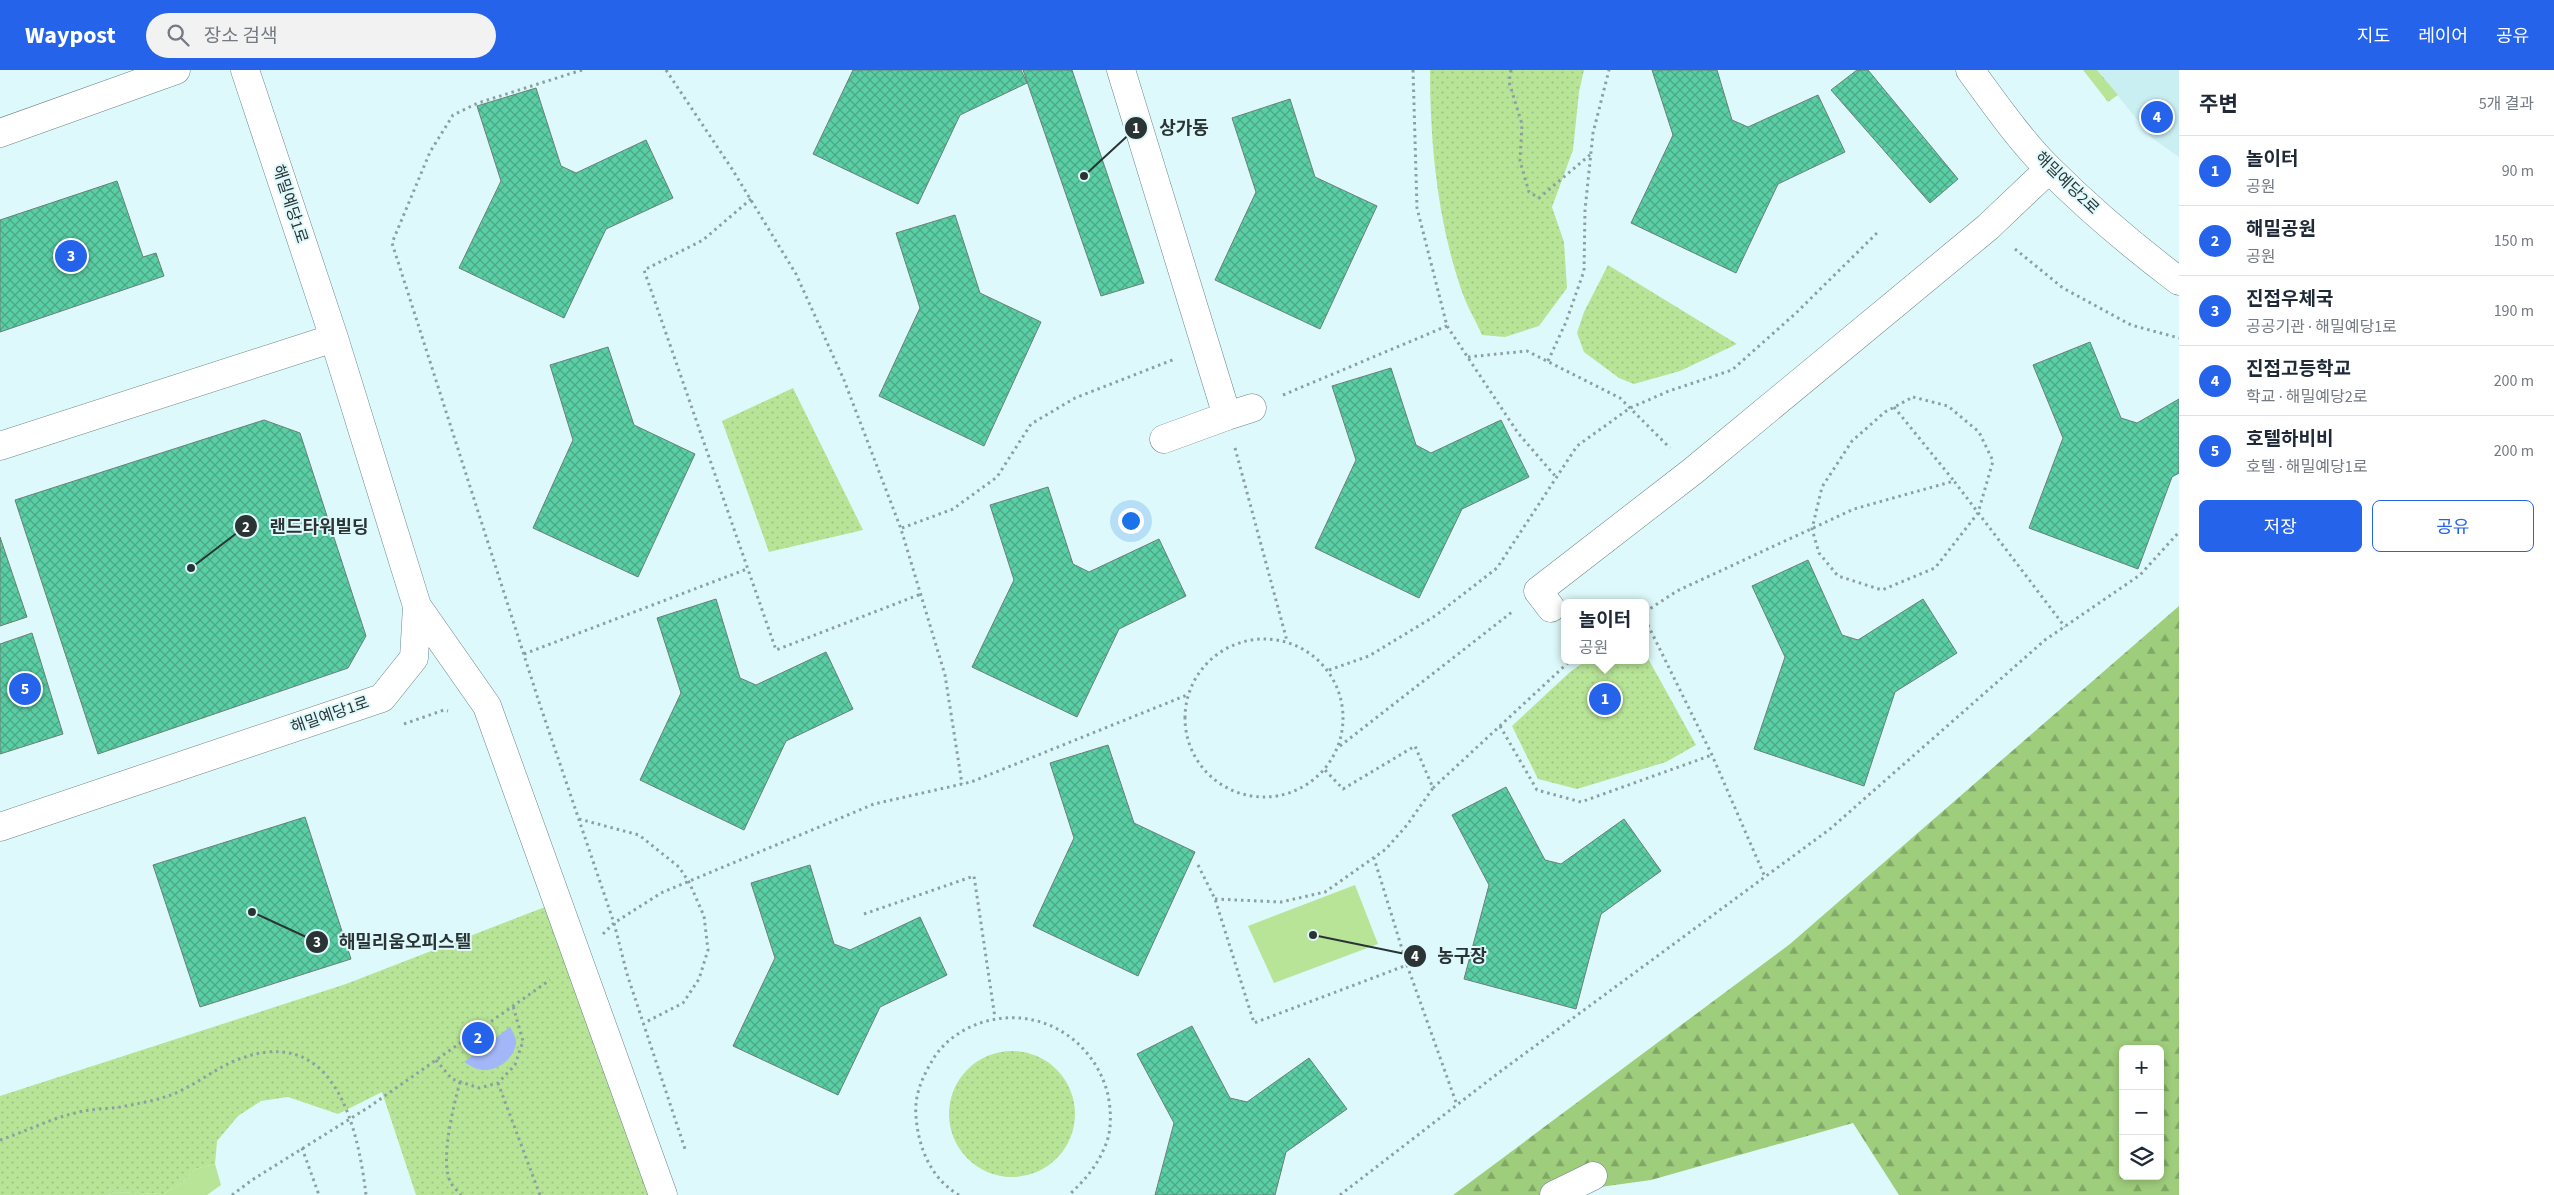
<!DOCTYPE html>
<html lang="ko">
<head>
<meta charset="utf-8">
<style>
  :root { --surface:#fff; --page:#f2f2f3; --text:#1f2937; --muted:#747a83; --line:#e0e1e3; --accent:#2563eb }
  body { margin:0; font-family:"Source Sans 3","Noto Sans KR",sans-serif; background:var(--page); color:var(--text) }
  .controls { position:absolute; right:15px; bottom:15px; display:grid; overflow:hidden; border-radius:8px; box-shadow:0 2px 8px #0003 }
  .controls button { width:45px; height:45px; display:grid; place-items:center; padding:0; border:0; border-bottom:1px solid var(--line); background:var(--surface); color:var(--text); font:25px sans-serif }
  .you { position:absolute; left:1130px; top:450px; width:18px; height:18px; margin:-12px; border:4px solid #fff; border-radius:50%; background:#1a73e8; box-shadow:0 0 0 8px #1a73e833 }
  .badge { display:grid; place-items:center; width:32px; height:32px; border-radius:50%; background:var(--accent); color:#fff; font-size:16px; font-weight:700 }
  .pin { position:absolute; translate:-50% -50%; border:2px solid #fff; box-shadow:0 1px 5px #0006 }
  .popup { position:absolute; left:1561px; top:529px; width:88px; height:65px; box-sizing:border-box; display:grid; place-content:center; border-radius:8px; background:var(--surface); filter:drop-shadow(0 1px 4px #0005); font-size:16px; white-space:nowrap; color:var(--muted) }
  .popup b { font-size:19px; color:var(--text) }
  .popup::after { content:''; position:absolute; left:50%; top:100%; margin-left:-10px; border:10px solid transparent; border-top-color:var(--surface) }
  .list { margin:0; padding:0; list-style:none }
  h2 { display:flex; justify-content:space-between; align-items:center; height:65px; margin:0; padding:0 20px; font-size:21px }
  h2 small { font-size:16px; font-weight:400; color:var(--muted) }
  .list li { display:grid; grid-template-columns:32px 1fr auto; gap:15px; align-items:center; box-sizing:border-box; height:70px; padding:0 20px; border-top:1px solid var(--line) }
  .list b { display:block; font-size:19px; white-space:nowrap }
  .list p { margin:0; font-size:16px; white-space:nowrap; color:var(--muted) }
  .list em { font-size:16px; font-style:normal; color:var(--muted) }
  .actions { display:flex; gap:10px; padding:15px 20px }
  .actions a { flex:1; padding:11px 0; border:1px solid var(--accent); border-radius:8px; text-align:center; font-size:18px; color:var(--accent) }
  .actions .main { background:var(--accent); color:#fff }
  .icon { flex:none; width:28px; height:28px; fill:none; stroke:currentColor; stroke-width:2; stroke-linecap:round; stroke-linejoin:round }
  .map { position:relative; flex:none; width:2179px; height:1125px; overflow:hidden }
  header { display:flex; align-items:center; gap:30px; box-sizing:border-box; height:70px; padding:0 25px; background:var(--accent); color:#fff }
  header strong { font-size:24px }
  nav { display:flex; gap:28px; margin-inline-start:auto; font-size:18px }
  .search { width:350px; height:45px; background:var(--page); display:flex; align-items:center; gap:12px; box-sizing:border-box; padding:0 18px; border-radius:28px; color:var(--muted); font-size:19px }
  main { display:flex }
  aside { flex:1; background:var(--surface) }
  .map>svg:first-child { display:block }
  .built { fill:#caeff2 }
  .grass { fill:url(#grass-tufts) }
  .forest { fill:url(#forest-firs); fill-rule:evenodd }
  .park { fill:url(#park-dots) }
  .pitch { fill:#b7e496 }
  .water { fill:#a2b6f8 }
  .building { fill:url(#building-cross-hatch); stroke:#6a8076 }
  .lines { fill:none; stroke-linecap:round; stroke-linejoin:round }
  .minor-casing { stroke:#6c8587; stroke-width:29 }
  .path { stroke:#8ca0a1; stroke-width:3; stroke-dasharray:2.5 4; stroke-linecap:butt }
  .minor { stroke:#fff; stroke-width:28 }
  .labels { text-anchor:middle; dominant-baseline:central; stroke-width:4; stroke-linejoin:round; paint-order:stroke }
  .street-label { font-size:16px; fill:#2a3435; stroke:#def9fb }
  .leader { fill:none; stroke:#2a3435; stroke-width:2 }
  .callout-dot { fill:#2a3435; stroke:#def9fb; stroke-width:2 }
  .mark-label { font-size:15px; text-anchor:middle; font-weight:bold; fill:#fff }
  .callout-label { font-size:18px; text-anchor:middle; font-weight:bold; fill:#2a3435; stroke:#def9fb; stroke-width:4; stroke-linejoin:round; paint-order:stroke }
</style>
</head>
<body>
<header>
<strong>Waypost</strong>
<div class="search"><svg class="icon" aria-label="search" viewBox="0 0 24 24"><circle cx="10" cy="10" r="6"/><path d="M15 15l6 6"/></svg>장소 검색</div>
<nav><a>지도</a><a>레이어</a><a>공유</a></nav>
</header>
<main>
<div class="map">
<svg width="2179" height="1125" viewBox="0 0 2179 1125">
  <defs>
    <pattern id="grass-tufts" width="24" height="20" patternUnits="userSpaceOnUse" patternTransform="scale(1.25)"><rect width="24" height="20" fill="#b7e496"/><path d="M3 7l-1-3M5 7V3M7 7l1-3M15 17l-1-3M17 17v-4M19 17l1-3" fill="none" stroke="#9ec482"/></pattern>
    <pattern id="forest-firs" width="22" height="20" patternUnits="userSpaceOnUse" patternTransform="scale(1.25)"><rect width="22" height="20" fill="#9ecd7b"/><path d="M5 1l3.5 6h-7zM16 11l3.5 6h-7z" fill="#81a766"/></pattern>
    <pattern id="park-dots" width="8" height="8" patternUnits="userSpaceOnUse" patternTransform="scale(1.25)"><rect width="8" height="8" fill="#b7e496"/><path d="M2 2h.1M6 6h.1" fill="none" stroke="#9ec482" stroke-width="1.8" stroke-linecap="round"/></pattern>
    <pattern id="building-cross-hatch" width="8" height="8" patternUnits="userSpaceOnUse" patternTransform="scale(1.25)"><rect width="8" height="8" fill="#5acea5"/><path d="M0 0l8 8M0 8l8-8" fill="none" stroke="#4ba887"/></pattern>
  </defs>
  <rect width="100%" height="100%" fill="#def9fb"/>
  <path class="built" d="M2097,0H2179V87L2152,68Z"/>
  <path class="grass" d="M2083,0H2097L2118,25L2108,32Z"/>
  <path class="forest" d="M2179,536V1125H1899L1853,1053L1651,1110L1542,1125H1453L1790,874ZM2123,979H2160V1106H2123Z"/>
  <path class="park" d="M1430,0H1584L1579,22L1573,80L1552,137L1564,172L1567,218L1539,256L1505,267L1482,265C1475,249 1465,233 1460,216C1437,147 1430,72 1430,0Z
    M1608,195L1737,274L1680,301L1634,314L1619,308L1584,282L1577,263L1584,242Z
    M793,318L863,460L769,482L722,351Z
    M1645,583L1696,675L1666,692L1577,719L1538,709L1512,656L1570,602L1587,590H1645Z
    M545,837L649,1125H416L382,1022L338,1044L288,1027L261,1031L238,1046L217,1071L215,1094L195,1099L182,1113L163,1124L113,1122L108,1125H0V1026L346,914Z
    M949 1044a63 63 0 1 1 126 0a63 63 0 1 1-126 0Z"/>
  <path class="pitch" d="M1355,815L1378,874L1274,913L1248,856Z
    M215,1094L221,1115L207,1125H108L113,1122L163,1124L182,1113L195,1099Z"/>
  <path class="water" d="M510,957C512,961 516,966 516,972C515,989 495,1004 478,999C473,998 468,994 464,992Z"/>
  <path class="building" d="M853,0H1021L1027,13L960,45L918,134L813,84Z
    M1023,0H1072L1144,213L1101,226Z
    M1652,0H1717L1732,50L1748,57L1818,25L1845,82L1778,114L1736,203L1631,153L1673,65Z
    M1857,0H1868L1958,109L1930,133L1831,20Z
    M536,18L561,96L576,103L646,70L673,128L606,159L564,248L459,198L501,111L477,36Z
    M1290,29L1315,107L1377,136L1320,259L1215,210L1256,122L1232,48Z
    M117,111L143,187L156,183L164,206L0,262V150Z
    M955,145L980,223L1041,252L984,376L879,326L920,238L896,163Z
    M2090,272L2121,348L2137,353L2179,329V403L2172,407L2138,499L2029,458L2063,368L2033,295Z
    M608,277L634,355L695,384L638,507L533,458L573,370L550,295Z
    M1391,298L1416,375L1431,383L1501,350L1529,407L1462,439L1419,528L1315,478L1356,390L1332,316Z
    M264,350L300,363L366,566L348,598L98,684L15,430Z
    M1048,417L1073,494L1089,502L1159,469L1186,526L1119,559L1077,647L972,597L1014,510L990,435Z
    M0,467L27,547L0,556Z
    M1808,490L1842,565L1858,570L1923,529L1957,583L1895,622L1864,716L1754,679L1785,587L1752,516Z
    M716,529L740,608L756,615L826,582L853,639L786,671L744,760L640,710L681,623L657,548Z
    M32,563L63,664L0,684V574Z
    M1108,675L1134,753L1195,782L1138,906L1033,856L1074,768L1050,693Z
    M1506,717L1545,790L1561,794L1624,749L1661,801L1601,844L1576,939L1464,909L1489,815L1452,745Z
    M305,747L351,889L200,937L153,795Z
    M810,795L834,874L850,880L920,847L947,905L880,937L838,1025L733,976L775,888L751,813Z
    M1192,956L1230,1028L1247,1032L1309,988L1347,1039L1286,1082L1275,1125H1155L1174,1053L1137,984Z"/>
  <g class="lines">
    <defs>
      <path id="minor" d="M1121,0L1227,346L1164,369
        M1970,0C1995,34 2019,69 2049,99C2089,139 2134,177 2179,211
        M0,63L176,0
        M1227,346L1252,338
        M0,376L334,268
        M417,536L487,636L663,1125
        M1551,538L1538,521L1693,401L1988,157L2049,99
        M0,757L382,628L414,588L417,536L334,268L245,0
        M1554,1125L1593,1106"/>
    </defs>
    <use href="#minor" class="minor-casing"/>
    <path class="path" d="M582,0L478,33L453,45L430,82L392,173L540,635L614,853L627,904L685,1079
      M666,0L732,99L796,204L844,310L901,459L945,605L962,714
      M1413,0L1417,138L1447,256L1518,363L1556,407
      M1511,0L1509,12L1522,54L1520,91L1529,122L1539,128L1591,84
      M751,129L703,170L644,200L776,580L921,524
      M2015,179L2063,218L2131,255L2179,268
      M1468,287L1527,281L1620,328L1670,378
      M1548,291L1566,252L1584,201L1585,140L1593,63L1609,0
      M1283,325L1447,256
      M1913,327L1948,336L1979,362L1993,391L1978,443L1935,498L1882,520L1838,506L1819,483L1812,459L1822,417L1852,371L1885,342Z
      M1894,337L1954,411
      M1235,378L1287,571
      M902,458L953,439L997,407L1031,354L1075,328L1175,289
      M1645,542L1677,521L1854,439L1954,411L2065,557
      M1645,549L1712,685L1765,807
      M1185 648a79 79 0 1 1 158 0a79 79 0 1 1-158 0Z
      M524,584L747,499
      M1329,600L1369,586L1435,546L1497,498L1577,376L1630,338L1669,321L1732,300L1796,243L1878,162
      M404,654L444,640L448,641
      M1500,656L1537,720L1581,732L1712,685
      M1340,676L1512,542
      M1433,718L1571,590
      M579,749L639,765L679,797L689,812L704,846L708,880L699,909L683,933L644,953
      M1198,795L1215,829L1254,953L1407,895L1374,788
      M1215,829L1281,832L1325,822L1386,779L1407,755L1433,718L1415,676L1343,719L1325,700
      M864,844L974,806L995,948
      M603,864L614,853L661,823L874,734L971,712L1187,625
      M1407,895L1457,1035
      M436,990L452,1009L479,1018L498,1013L515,995L523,971L513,936
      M460,1012C454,1034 439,1092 451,1113C453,1117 458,1121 461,1125
      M498,1013L540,1125
      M0,1070C25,1062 49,1049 75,1043C89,1039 105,1039 120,1037C136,1034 153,1031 168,1026C191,1018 210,1002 232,992C331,949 357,1049 366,1125
      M302,1078L319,1125
      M232,1125L252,1110L369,1037L550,910
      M959,1125C931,1109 918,1077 916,1046C914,1023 924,1004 935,986C946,970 963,959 980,953C1037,934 1094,968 1108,1025C1111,1040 1112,1059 1106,1074C1098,1095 1085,1110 1069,1125
      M1340,1125L1497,1004L1830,759L2045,570L2140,505L2179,462"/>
    <use href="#minor" class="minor"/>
  </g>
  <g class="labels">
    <g class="street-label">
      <text transform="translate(2067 113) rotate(44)">해밀예당2로</text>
      <text transform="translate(290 134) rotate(72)">해밀예당1로</text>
      <text transform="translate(330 645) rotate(-19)">해밀예당1로</text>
    </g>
  </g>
  <path class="leader" d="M1084 106L1136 58M191 498L246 456M252 842L317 872M1313 865L1415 886"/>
  <g class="callout-dot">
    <circle cx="1084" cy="106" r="5"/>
    <circle cx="191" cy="498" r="5"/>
    <circle cx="252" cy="842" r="5"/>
    <circle cx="1313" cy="865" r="5"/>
    <circle cx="1136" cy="58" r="12"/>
    <circle cx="246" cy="456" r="12"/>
    <circle cx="317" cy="872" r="12"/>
    <circle cx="1415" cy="886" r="12"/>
  </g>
  <g class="mark-label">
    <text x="1136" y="63">1</text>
    <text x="246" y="462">2</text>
    <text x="317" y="877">3</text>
    <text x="1415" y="891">4</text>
  </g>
  <g class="callout-label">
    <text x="1184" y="64">상가동</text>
    <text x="319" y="463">랜드타워빌딩</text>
    <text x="405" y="878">해밀리움오피스텔</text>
    <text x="1462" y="892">농구장</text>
  </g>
</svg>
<div class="controls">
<button>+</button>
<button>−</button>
<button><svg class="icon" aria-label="layers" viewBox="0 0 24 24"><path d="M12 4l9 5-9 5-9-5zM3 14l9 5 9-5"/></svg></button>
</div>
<div class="you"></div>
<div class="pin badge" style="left:1605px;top:629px">1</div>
<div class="popup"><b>놀이터</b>공원</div>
<div class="pin badge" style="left:478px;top:968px">2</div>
<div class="pin badge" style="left:71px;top:186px">3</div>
<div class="pin badge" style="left:2157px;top:47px">4</div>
<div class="pin badge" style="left:25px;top:619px">5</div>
</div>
<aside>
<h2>주변<small>5개 결과</small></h2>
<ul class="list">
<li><span class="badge">1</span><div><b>놀이터</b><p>공원</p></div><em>90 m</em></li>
<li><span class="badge">2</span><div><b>해밀공원</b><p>공원</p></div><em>150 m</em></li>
<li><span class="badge">3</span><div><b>진접우체국</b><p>공공기관 · 해밀예당1로</p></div><em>190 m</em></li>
<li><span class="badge">4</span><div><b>진접고등학교</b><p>학교 · 해밀예당2로</p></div><em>200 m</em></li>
<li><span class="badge">5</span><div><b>호텔하비비</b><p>호텔 · 해밀예당1로</p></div><em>200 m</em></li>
</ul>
<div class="actions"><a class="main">저장</a><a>공유</a></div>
</aside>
</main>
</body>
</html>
